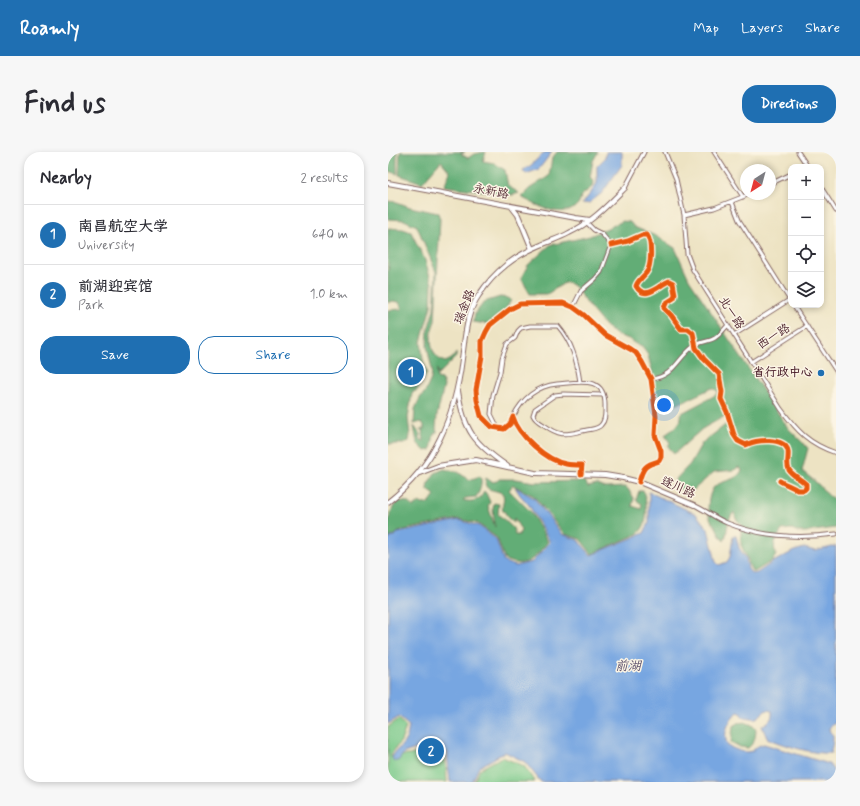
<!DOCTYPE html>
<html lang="en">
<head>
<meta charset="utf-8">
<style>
  :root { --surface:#fff; --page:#f7f7f7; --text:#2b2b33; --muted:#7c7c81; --line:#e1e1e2; --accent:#1f6fb2 }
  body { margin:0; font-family:Mynerve,"LXGW WenKai TC",sans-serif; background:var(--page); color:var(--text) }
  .controls { position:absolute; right:12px; top:12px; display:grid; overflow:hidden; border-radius:8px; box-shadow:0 2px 6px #0003 }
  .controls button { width:36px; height:36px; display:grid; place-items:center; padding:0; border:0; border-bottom:1px solid var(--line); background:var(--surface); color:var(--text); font:20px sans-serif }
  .compass { position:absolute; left:352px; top:12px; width:36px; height:36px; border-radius:50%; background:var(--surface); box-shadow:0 2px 6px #0003; rotate:216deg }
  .you { position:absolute; left:276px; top:253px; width:14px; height:14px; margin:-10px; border:3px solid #fff; border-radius:50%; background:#1a73e8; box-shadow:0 0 0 6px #1a73e833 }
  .badge { display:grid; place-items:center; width:26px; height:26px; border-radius:50%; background:var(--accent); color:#fff; font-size:13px; font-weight:700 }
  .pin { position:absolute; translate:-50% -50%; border:2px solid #fff; box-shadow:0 1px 4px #0006 }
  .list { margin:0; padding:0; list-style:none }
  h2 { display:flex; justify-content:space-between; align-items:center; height:52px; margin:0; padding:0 16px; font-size:17px }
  h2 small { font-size:13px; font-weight:400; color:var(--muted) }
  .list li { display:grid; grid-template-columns:26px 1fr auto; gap:12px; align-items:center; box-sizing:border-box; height:60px; padding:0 16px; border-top:1px solid var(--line) }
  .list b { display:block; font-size:15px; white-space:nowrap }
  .list p { margin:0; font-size:13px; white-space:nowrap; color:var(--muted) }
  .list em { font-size:13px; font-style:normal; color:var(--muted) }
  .actions { display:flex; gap:8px; padding:12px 16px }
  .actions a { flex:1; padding:9px 0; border:1px solid var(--accent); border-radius:16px; text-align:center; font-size:14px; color:var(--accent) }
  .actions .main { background:var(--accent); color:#fff }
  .icon { flex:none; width:22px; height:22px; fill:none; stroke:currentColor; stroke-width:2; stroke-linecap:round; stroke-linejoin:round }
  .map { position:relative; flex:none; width:448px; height:630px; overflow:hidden; border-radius:16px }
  header { display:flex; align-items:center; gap:24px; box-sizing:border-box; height:56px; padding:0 20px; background:var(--accent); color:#fff }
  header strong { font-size:19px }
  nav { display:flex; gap:22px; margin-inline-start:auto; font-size:14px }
  .intro { display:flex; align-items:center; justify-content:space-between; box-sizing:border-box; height:96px; padding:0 24px }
  h1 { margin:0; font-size:28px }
  .button { padding:10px 18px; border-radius:16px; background:var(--accent); color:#fff; font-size:14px; font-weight:700 }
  main { display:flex; gap:24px; padding:0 24px }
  aside { flex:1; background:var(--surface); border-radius:16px; box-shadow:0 2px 6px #0003 }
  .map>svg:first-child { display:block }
  .green { fill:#79c98a; stroke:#62745a }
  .forest { fill:#62ad76; stroke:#566650 }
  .water { fill:#77a6e1; stroke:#606286 }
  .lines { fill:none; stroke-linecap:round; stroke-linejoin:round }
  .minor-casing { stroke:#836460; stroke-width:5 }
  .tertiary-casing { stroke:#836460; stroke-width:6 }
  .minor { stroke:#fff; stroke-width:3 }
  .tertiary { stroke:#fff; stroke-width:4 }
  .cycleway-casing { stroke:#fcf5e5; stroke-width:8 }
  .cycleway { stroke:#e8590c; stroke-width:5 }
  .poi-dot { fill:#1f6fb2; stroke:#fcf5e5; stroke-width:1.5 }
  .labels { text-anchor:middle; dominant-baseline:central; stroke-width:3; stroke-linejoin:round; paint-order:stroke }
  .street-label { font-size:12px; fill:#4a1f2b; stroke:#fcf5e5 }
  .poi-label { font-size:12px; font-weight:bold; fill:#4a1f2b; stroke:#fcf5e5; text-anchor:end }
  .water-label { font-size:13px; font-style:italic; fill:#5a4e6b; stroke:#fcf5e5 }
</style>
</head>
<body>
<header>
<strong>Roamly</strong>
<nav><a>Map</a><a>Layers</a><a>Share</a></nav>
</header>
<div class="intro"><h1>Find us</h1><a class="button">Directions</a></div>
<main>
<aside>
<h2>Nearby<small>2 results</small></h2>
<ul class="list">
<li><span class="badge">1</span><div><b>南昌航空大学</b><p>University</p></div><em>640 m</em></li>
<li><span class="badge">2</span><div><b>前湖迎宾馆</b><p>Park</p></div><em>1.0 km</em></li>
</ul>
<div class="actions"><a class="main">Save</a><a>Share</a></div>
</aside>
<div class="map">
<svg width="448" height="630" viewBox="0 0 448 630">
  <rect width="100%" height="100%" fill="#fcf5e5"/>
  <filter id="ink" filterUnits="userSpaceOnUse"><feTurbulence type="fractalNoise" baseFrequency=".025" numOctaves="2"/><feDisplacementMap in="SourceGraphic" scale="8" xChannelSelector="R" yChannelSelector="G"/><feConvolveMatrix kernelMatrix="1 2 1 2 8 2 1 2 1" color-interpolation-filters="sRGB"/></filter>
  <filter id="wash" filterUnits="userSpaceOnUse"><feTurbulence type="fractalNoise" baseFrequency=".012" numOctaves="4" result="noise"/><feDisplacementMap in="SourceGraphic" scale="16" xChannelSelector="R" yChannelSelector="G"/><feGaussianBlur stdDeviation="0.9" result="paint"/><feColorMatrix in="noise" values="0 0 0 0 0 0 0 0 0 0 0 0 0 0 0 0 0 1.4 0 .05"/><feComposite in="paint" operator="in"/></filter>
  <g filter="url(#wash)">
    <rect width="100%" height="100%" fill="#ede3c3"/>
    <path class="green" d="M11,567L18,575L13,589L2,604L22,603L47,594L57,603L59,630H0V575Z
      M114,605L136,614L147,630H86L92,617Z"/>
    <path class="forest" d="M0,0H9V22L0,19Z
      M12,0H77L73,2L80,6L86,2L98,0L95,9L106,11L117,18L120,34L131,41L125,43L56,34L62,20L53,9L34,31L11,23Z
      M169,0H210L205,9L202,25L205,29L204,35C201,38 197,40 194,43C192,46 192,49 190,52C176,69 148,53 133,45L141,37L161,24L164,6Z
      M0,49L9,50L22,55L50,61L52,67L47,169C41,182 40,204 57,210C62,208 66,206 68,201V205L50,223L49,217V226L53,227L55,230L56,234L49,263L48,277L49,280L46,282L43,298L37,299L29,291L26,274L32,282L31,287L36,289L34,278L32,277H36V273L33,270L26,272L27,257L32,246L37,240L43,227L44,218L39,194L40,177L46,157L48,120L29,74L16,68L0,67Z
      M235,69L242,70L246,75L268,84L287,96L301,127L400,276L420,296L414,319L429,331L441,344L448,348V376L417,380H410L404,377L394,378C388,388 384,392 388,403L384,409L366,420L364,419L361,413L360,408L353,393V372L348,367L346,360C337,370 341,378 336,389C332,385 331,381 328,375C327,373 324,371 323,368C318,361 320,342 326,335C333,328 350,329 354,318L352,316L350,315L347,318L326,320L303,340L289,336L287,328L302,312L314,291L340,271L341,268L340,265L337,264L314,277L286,302L280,294L282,291L277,283L288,275L293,268L292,262L324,245L330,241V239L324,236L279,257L272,254L263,238L265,223L260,203L254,195L246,191L241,187L229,183L217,174L203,157L186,134L178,130L159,142H142L133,126L140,113L162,93L202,84Z
      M0,76L15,77L23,80L37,108L44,132L43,154L33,190L35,208L39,221L29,238L24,241L20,266L22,283L21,289L15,292H0V158L14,157L11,150L4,149L0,151V119L1,117L0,113Z
      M112,145L120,146L123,148L118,157L99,172L85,170L87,162L96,150Z
      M56,317L70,320L81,328L92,324C95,330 92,340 88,345L78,346L75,348C83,351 94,348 96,339L98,341L102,350L100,354L107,375L105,357L106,351L111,352L110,362L125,376L127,383H131L133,378L126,366V371L119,365L117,360L115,359C113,353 117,350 115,342C107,336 94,341 98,326L104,330L109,329L111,327H128L147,330L196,329L200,335L209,333L218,336L237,335L240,337L246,346L244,354L253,357L254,352L248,348L251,339H255L257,341C258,355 262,373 249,382L204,402L192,387L177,382L174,379L146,344L125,333L121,338L143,360L160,390C146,406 140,417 117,408L109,386L89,371L70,367L16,378L11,380L0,387C0,372 0,359 10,349L19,350L26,355L32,350L34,352C41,352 44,349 47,343L40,338L39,333L47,321Z
      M357,570L364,573L368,577C368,585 366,591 360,596L352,595L343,590L345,575L349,571Z"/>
    <path class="water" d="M157,0H164L151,17L138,22L136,20L135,18L142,14Z
      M218,0H234V13L214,41L201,51L194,52L203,41L209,31V14L217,6Z
      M127,335L146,346L174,382L190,388L203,403L256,381L261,371V340L308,362L320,377L328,410L331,413L339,410L342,405L345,384H348L351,396L358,406L360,417L364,422L369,421L385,410L406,399L416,396L427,399L448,394V570L441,576L442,580L445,583V590L443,599L444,601C426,603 396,593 379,586L374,574C380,570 385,568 384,559L379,558L375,560C368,570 365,565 354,565L353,561L350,560C340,570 334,581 340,594C347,597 356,602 364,599C368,596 368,594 376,592L441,612L448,622V630H153L137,610L117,600L91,615L84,630H62L59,600L45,591L16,601L10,609H6L4,606C6,599 15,594 18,587C20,584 20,578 21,574L11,565L0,572V388L10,381L71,368L91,374L108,387L116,410L128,414L144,410L162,390L141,353L132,343Z"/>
  </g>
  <g filter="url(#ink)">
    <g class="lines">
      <defs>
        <path id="minor" d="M277,0L288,27L296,63L299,102L305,118L393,257C409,279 421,292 448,301
          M326,0L355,45
          M410,0L420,15
          M382,32L403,22
          M433,35L448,59
          M237,36L256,0
          M344,50L351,68L403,150
          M296,63L326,56L362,42
          M223,93L240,89L254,83H259C264,90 264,114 258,121C254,126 250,128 248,134C257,150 271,133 281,129L285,131L287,142L286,146L278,151L276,156L283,163L293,177H300L305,181L308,196L316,207L331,222L334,240L333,247L339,260L346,283L350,289L358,293C367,287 397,285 400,299C401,306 398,312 401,318C405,324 413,327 418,332V336L416,338H409C404,334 398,333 392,329
          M405,153L448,219
          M185,155L193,139L207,127L213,120L223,93L214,82L206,78L198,70
          M346,183L401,148
          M363,210L419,174
          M263,227C286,225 290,205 306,194C313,189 321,190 327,186C332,183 336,177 340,173
          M125,265C134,247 149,234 169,232C192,230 218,223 217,255C217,261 218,268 213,273C210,277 204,277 199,278C179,282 174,286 156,273C151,270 147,268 145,263L147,257L167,243L175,242L215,243
          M110,276L103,262L105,243L112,220L114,206L119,192L127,186L130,179L133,176L142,174H170C184,190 189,209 192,230
          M193,322L194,313C189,313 183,313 178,312C159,309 130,283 125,265L122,272L116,277L104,275L93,264L89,248L88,238L94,204V189L98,180L102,173L122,157L132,152L175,151L185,155L196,163L217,183L242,197L248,201L254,210L263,227L268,264L267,283L273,299V305L271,309C257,313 255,315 251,330
          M306,353C317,358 327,366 339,371C374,385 411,387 448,382"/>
        <path id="tertiary" d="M0,31L188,66L202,68
          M123,54L130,63L144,97
          M70,239C76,279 86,291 119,314
          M29,322L50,314L88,308L147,321L217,323L235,326L251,330L306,353
          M0,350C47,314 67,264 74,207C77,186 78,161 91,143C107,119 126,104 153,93C162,89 172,86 181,81C203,71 220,53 237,36"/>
      </defs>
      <use href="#minor" class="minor-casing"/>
      <use href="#tertiary" class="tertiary-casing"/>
      <use href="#minor" class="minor"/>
      <use href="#tertiary" class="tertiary"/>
      <defs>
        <path id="cycleway" d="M223,93L240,89L254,83H259C264,90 264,114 258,121C254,126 250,128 248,134C257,150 271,133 281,129L285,131L287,142L286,146L278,151L276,156L283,163L293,177H300L305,181L308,196L316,207L331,222L334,240L333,247L339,260L346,283L350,289L358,293C367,287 397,285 400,299C401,306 398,312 401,318C405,324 413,327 418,332V336L416,338H409C404,334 398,333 392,329
          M193,322L194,313C189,313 183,313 178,312C159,309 130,283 125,265L122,272L116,277L104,275L93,264L89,248L88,238L94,204V189L98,180L102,173L122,157L132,152L175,151L185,155L196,163L217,183L242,197L248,201L254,210L263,227L268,264L267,283L273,299V305L271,309C257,313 255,315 251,330"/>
      </defs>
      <use href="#cycleway" class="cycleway-casing"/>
      <use href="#cycleway" class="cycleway"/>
    </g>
  </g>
  <circle class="poi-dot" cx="433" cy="221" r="4"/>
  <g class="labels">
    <g class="street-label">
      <text transform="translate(103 40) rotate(11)">永新路</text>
      <text transform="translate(77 155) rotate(-68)">瑞金路</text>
      <text transform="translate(343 161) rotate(57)">北一路</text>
      <text transform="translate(386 185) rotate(-33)">西一路</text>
      <text transform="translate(290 336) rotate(24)">遂川路</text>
    </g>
    <g class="poi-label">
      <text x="425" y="221">省行政中心</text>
    </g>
    <g class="water-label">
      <text x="240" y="514">前湖</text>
    </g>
  </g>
</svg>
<div class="controls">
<button>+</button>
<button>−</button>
<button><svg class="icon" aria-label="locate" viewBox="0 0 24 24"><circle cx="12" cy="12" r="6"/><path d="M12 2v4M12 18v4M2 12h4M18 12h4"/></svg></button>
<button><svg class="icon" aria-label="layers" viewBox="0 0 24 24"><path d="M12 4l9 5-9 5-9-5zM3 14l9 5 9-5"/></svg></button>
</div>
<svg class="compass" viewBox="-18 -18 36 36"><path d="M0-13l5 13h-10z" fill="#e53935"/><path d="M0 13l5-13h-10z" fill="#7c7c81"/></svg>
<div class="you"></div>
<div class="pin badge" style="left:23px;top:220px">1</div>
<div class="pin badge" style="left:43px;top:599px">2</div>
</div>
</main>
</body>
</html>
